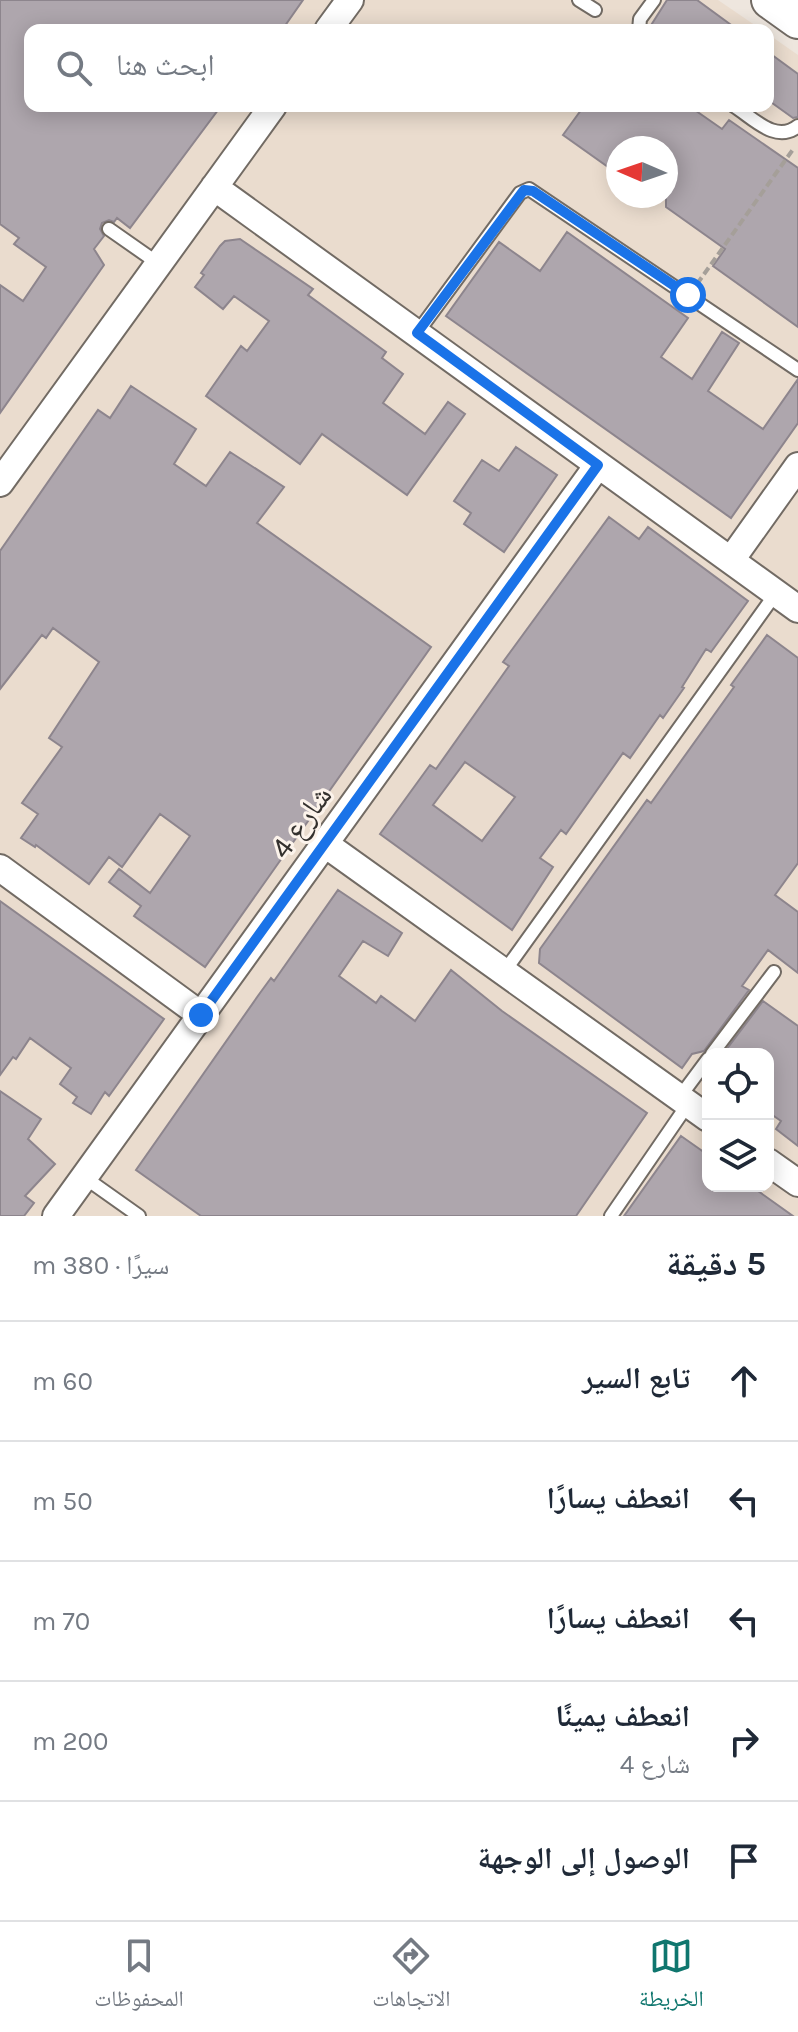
<!DOCTYPE html>
<html lang="ar">
<head>
<meta charset="utf-8">
<style>
  :root { --surface:#fff; --page:#f2f2f3; --text:#1f2937; --muted:#747a83; --line:#e0e1e3; --accent:#0f766e }
  body { margin:0; font-family:Karla,"Noto Naskh Arabic",sans-serif; background:var(--page); color:var(--text); direction:rtl }
  .controls { position:absolute; right:24px; bottom:24px; display:grid; overflow:hidden; border-radius:16px; box-shadow:0 4px 20px #0003 }
  .controls button { width:72px; height:72px; display:grid; place-items:center; padding:0; border:0; border-bottom:2px solid var(--line); background:var(--surface); color:var(--text); font:40px sans-serif }
  .compass { position:absolute; left:606px; top:136px; width:72px; height:72px; border-radius:50%; background:var(--surface); box-shadow:0 4px 20px #0003; rotate:272deg }
  .stop { position:absolute; width:24px; height:24px; margin:-18px; border:6px solid #1a73e8; border-radius:50%; background:#fff }
  .stop.end { background:#1a73e8; border-color:#fff; box-shadow:0 2px 8px #0008 }
  .list { margin:0; padding:0; list-style:none }
  h2 { display:flex; justify-content:space-between; align-items:center; height:104px; margin:0; padding:0 32px; font-size:34px }
  h2 small { font-size:26px; font-weight:400; color:var(--muted) }
  .list li { display:grid; grid-template-columns:52px 1fr auto; gap:24px; align-items:center; box-sizing:border-box; height:120px; padding:0 32px; border-top:2px solid var(--line) }
  .list b { display:block; font-size:30px; white-space:nowrap }
  .list p { margin:0; font-size:26px; white-space:nowrap; color:var(--muted) }
  .list em { font-size:26px; font-style:normal; color:var(--muted) }
  .icon { flex:none; width:44px; height:44px; fill:none; stroke:currentColor; stroke-width:2; stroke-linecap:round; stroke-linejoin:round }
  .map { position:relative; flex:none; width:798px; height:1216px; overflow:hidden; direction:ltr }
  .search { position:absolute; background:var(--surface); box-shadow:0 4px 20px #0003; left:24px; right:24px; top:24px; height:88px; display:flex; align-items:center; gap:20px; box-sizing:border-box; padding:0 28px; border-radius:16px; color:var(--muted); font-size:30px }
  .sheet { height:704px; background:var(--surface) }
  nav { display:flex; justify-content:space-around; align-items:center; box-sizing:border-box; height:112px; border-top:2px solid var(--line); background:var(--surface); font-size:22px; color:var(--muted) }
  nav a { display:grid; justify-items:center; gap:4px }
  nav .on { color:var(--accent) }
  .map>svg:first-child { display:block }
  .built { fill:#eadcce; fill-rule:evenodd }
  .building { fill:#aea6ad; stroke:#8d858d; stroke-width:2; fill-rule:evenodd }
  .lines { fill:none; stroke-linecap:round; stroke-linejoin:round }
  .lane-casing { stroke:#726b64; stroke-width:16 }
  .street-casing { stroke:#726b64; stroke-width:30 }
  .secondary-casing { stroke:#726b64; stroke-width:40 }
  .path { stroke:#a59f99; stroke-width:4; stroke-dasharray:8 4; stroke-linecap:butt }
  .lane { stroke:#fff; stroke-width:12 }
  .street { stroke:#fff; stroke-width:26 }
  .secondary { stroke:#fff; stroke-width:36 }
  .route { stroke:#1a73e8; stroke-width:10 }
  .labels { text-anchor:middle; dominant-baseline:central; stroke-width:6; stroke-linejoin:round; paint-order:stroke }
  .street-label { font-size:30px; fill:#34312e; stroke:#fcf3eb }
</style>
</head>
<body>
<div class="map">
<svg width="798" height="1216" viewBox="0 0 798 1216">
  <rect width="100%" height="100%" fill="#eee6de"/>
  <path class="built" d="M0,0H718L762,30H30V106H768V34L798,55V1216H0ZM618,148H666V196H618ZM708,1054H768V1186H708Z"/>
  <path class="building" d="M0,0H303L282,30H30V106H221L130,228L117,218L114,222L109,220L102,223L100,229L104,236L94,249L104,265L0,413V285L23,301L46,267L14,244L19,238L0,224Z
    M667,0H697L738,30H648Z
    M768,52L798,74V117L793,118L768,100Z
    M584,106H689L722,129L729,120L798,168V327L713,266L725,249L666,207V148H618V174L563,135Z
    M567,232L688,318L661,357L692,379L722,332L739,343L708,391L763,429L798,379V423L731,518L446,316L499,242L540,271Z
    M240,239L313,289L308,295L386,352L382,358L403,374L383,403L425,434L448,402L465,414L407,495L322,434L300,464L206,396L241,346L247,351L269,321L234,296L223,309L195,287L204,275L201,273L220,246L225,241Z
    M131,386L196,429L174,464L206,486L230,452L284,487L257,523L431,647L205,967L134,916L141,906L109,882L119,869L150,893L190,836L160,814L122,867L109,857L89,884L36,845L35,847L21,838L38,814L22,803L62,747L49,738L99,662L53,628L46,638L42,635L0,689V551L98,410L110,418Z
    M516,447L557,475L504,552L464,524L471,513L454,501L482,460L499,471Z
    M609,517L639,539L648,527L748,601L711,652L706,649L682,687L684,688L663,718L660,715L630,758L623,753L566,834L561,830L540,858L553,867L512,930L380,834L430,765L436,769L509,666L503,662ZM465,762L515,797L482,841L433,805Z
    M767,635L798,658V863L775,895L798,912V973L768,950L742,986L749,990L704,1051L692,1054L682,1068L539,963L540,949L647,800L651,803L734,687L731,685Z
    M338,890L402,933L388,956L363,941L339,976L376,1003L381,996L415,1021L451,970L502,1011L647,1113L576,1216H201L136,1170L260,993L271,978L274,981Z
    M0,901L164,1019L109,1096L105,1092L91,1114L73,1103L77,1097L60,1084L71,1068L30,1038L16,1059L13,1057L0,1075Z
    M763,1001L798,1026V1146L776,1129L781,1121L768,1112V1054H723Z
    M0,1091L41,1119L28,1139L55,1164L25,1196L34,1203L24,1216H0Z
    M681,1136L708,1155V1186H751L793,1216H624Z"/>
  <g class="lines">
    <defs>
      <path id="lane" d="M579,0L595,10
        M639,30L640,19L654,0
        M734,106C753,118 776,144 798,126
        M109,229L159,264
        M417,333L520,193L529,189L798,370
        M504,972L776,593
        M712,1054L774,972
        M679,1098L708,1059
        M84,1177L139,1216
        M611,1216L688,1104"/>
      <path id="street" d="M328,30L350,0
        M214,187L798,609
        M0,483L273,106
        M731,560L798,466
        M325,844L708,1118
        M0,868L201,1015
        M768,1162L798,1183
        M56,1216L598,465"/>
      <path id="secondary" d="M770,0L798,20"/>
    </defs>
    <use href="#lane" class="lane-casing"/>
    <use href="#street" class="street-casing"/>
    <use href="#secondary" class="secondary-casing"/>
    <path class="path" d="M697,284L794,148"/>
    <use href="#lane" class="lane"/>
    <use href="#street" class="street"/>
    <use href="#secondary" class="secondary"/>
  </g>
  <g class="lines">
    <path class="route" d="M201,1015L598,465L417,333L524,190L533,191L688,295"/>
  </g>
  <g class="labels">
    <g class="street-label">
      <text transform="translate(301 822) rotate(-54)">شارع 4</text>
    </g>
  </g>
</svg>
<div class="controls">
<button><svg class="icon" aria-label="locate" viewBox="0 0 24 24"><circle cx="12" cy="12" r="6"/><path d="M12 2v4M12 18v4M2 12h4M18 12h4"/></svg></button>
<button><svg class="icon" aria-label="layers" viewBox="0 0 24 24"><path d="M12 4l9 5-9 5-9-5zM3 14l9 5 9-5"/></svg></button>
</div>
<svg class="compass" viewBox="-18 -18 36 36"><path d="M0-13l5 13h-10z" fill="#e53935"/><path d="M0 13l5-13h-10z" fill="#747a83"/></svg>
<div class="stop" style="left:688px;top:295px"></div>
<div class="stop end" style="left:201px;top:1015px"></div>
<div class="search"><svg class="icon" aria-label="search" viewBox="0 0 24 24"><circle cx="10" cy="10" r="6"/><path d="M15 15l6 6"/></svg>ابحث هنا</div>
</div>
<section class="sheet">
<h2>5 دقيقة<small>سيرًا · 380 m</small></h2>
<ul class="list">
<li><svg class="icon" aria-label="ahead" viewBox="0 0 24 24"><path d="M12 20V5M6 11l6-6 6 6"/></svg><div><b>تابع السير</b></div><em>60 m</em></li>
<li><svg class="icon" aria-label="left" viewBox="0 0 24 24"><path d="M17 20v-9H6M10 6l-5 5 5 5"/></svg><div><b>انعطف يسارًا</b></div><em>50 m</em></li>
<li><svg class="icon" aria-label="left" viewBox="0 0 24 24"><path d="M17 20v-9H6M10 6l-5 5 5 5"/></svg><div><b>انعطف يسارًا</b></div><em>70 m</em></li>
<li><svg class="icon" aria-label="right" viewBox="0 0 24 24"><path d="M7 20v-9h11M14 6l5 5-5 5"/></svg><div><b>انعطف يمينًا</b><p>شارع 4</p></div><em>200 m</em></li>
<li><svg class="icon" aria-label="arrive" viewBox="0 0 24 24"><path d="M6 21V4h12l-3 4 3 4H6"/></svg><div><b>الوصول إلى الوجهة</b></div></li>
</ul>
</section>
<nav>
<a class="on"><svg class="icon" aria-label="map" viewBox="0 0 24 24"><path d="M3 6l6-2 6 2 6-2v14l-6 2-6-2-6 2zM9 4v14M15 6v14"/></svg>الخريطة</a>
<a><svg class="icon" aria-label="directions" viewBox="0 0 24 24"><path d="M12 3l9 9-9 9-9-9zM9 14v-3h6M13 9l2 2-2 2"/></svg>الاتجاهات</a>
<a><svg class="icon" aria-label="saved" viewBox="0 0 24 24"><path d="M7 4h10v16l-5-4-5 4z"/></svg>المحفوظات</a>
</nav>
</body>
</html>
